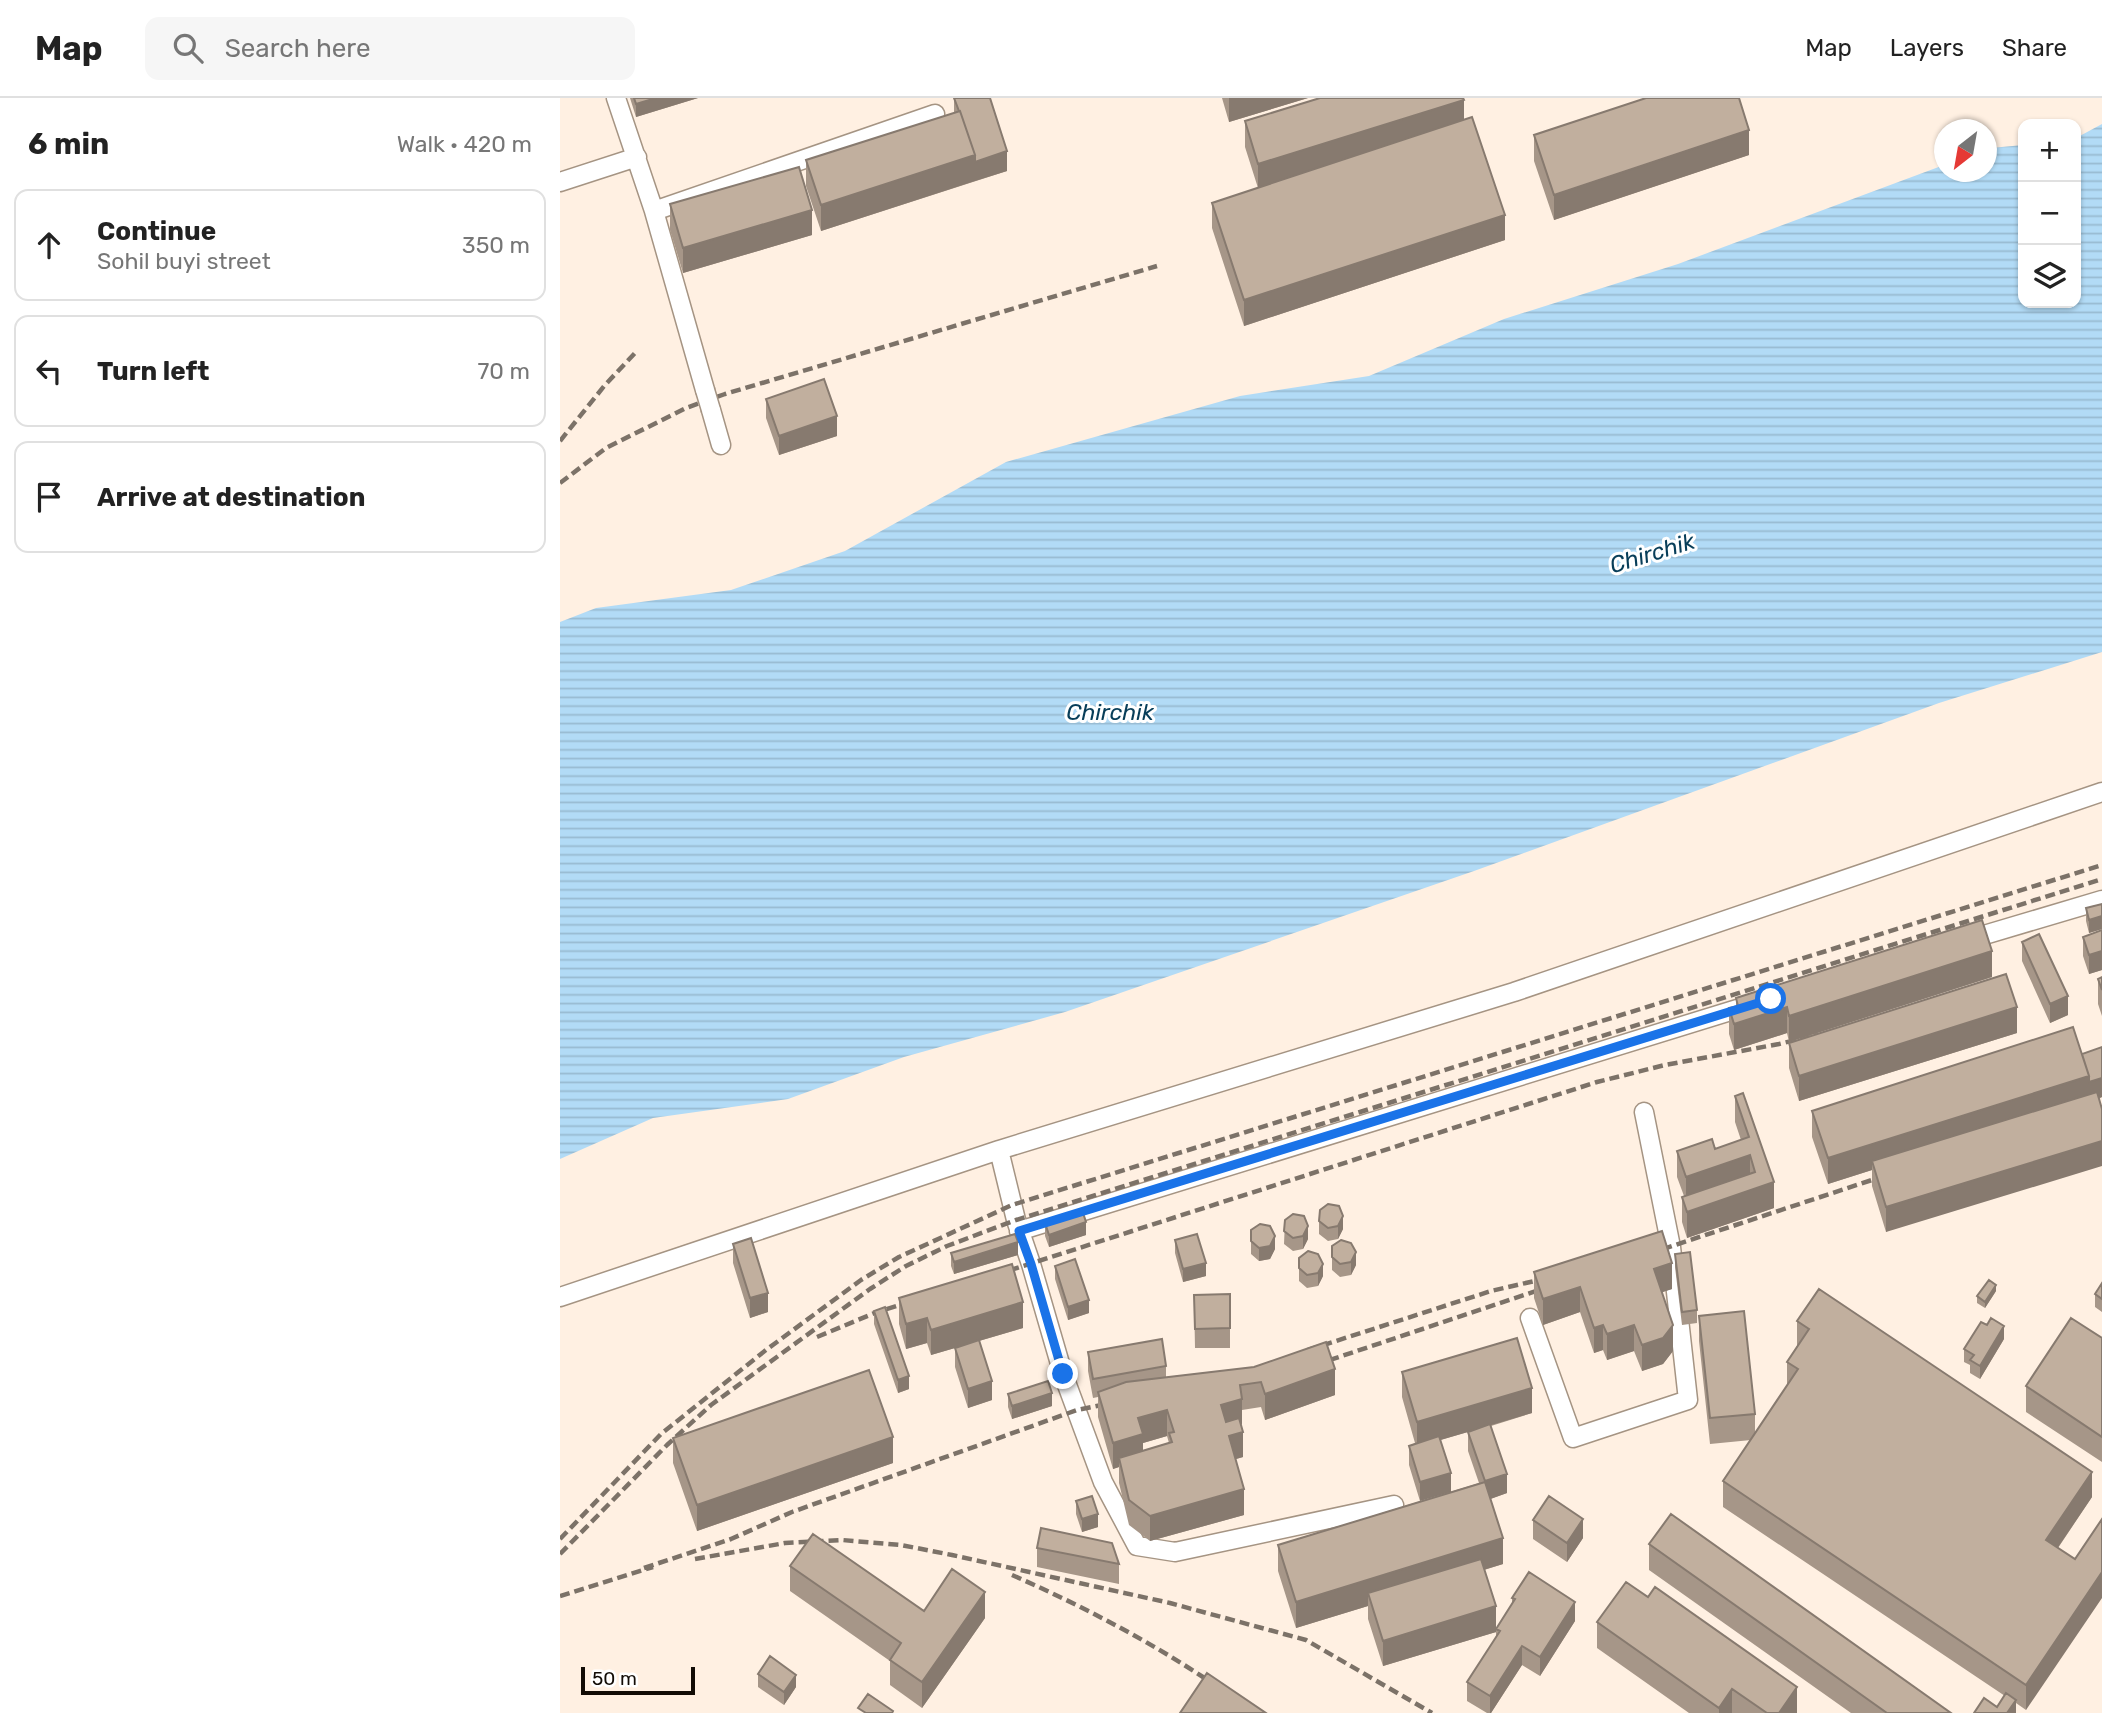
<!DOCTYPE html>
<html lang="en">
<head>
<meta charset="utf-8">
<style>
  :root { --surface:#fff; --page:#f6f6f6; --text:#222; --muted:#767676; --line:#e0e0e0 }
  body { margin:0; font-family:Rubik,sans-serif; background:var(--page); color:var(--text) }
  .controls { position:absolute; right:21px; top:21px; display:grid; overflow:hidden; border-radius:14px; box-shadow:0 2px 5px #0004 }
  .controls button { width:63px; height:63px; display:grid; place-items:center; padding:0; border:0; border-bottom:2px solid var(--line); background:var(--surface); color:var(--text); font:35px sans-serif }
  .compass { position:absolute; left:1374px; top:21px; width:63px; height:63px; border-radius:50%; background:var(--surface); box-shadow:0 2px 5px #0004; rotate:211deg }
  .scale { position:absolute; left:21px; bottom:18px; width:114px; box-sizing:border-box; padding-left:7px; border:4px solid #120c06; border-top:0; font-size:19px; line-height:24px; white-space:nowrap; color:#120c06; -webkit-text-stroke:5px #fff; paint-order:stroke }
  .stop { position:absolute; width:21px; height:21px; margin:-16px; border:5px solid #1a73e8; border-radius:50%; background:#fff }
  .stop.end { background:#1a73e8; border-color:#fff; box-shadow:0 2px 7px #0008 }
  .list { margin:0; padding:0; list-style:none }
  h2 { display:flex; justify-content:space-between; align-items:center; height:91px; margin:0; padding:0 28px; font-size:30px }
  h2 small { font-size:23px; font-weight:400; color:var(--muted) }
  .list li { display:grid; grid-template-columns:46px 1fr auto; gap:21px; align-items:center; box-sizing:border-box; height:112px; margin:0 14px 14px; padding:0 14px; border:2px solid var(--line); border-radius:14px }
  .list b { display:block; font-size:26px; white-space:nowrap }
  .list p { margin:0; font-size:23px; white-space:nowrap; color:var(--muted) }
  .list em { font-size:23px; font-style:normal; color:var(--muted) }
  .icon { flex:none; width:38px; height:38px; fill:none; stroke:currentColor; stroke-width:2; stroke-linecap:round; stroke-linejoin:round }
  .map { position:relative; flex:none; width:1542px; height:1615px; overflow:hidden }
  header { display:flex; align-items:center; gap:42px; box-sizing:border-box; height:98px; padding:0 35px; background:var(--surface); border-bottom:2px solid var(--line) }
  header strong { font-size:33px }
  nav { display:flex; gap:38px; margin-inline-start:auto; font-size:24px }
  .search { width:490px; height:63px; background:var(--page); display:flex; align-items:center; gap:18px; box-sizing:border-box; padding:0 24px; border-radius:14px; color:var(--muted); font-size:26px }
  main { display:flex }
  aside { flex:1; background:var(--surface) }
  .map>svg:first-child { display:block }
  .water { fill:url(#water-rules) }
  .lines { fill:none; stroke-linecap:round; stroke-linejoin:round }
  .minor-casing { stroke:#a59483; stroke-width:21 }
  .minor { stroke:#fff; stroke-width:18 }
  .rail { stroke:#7c7268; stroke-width:4.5; stroke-dasharray:10 5; stroke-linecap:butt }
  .minor-bridge-casing { stroke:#a59483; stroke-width:21; stroke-linecap:butt }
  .minor-bridge { stroke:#fff; stroke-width:18 }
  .wall { fill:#a69688; fill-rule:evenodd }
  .shaded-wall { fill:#877a6f }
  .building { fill:#c1af9e; stroke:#877a6f; stroke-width:2 }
  .route { stroke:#1a73e8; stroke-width:9 }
  .labels { text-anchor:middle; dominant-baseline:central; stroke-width:6; stroke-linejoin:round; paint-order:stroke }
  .water-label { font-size:23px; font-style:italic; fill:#083e59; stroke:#fff }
</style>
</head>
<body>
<header>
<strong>Map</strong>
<div class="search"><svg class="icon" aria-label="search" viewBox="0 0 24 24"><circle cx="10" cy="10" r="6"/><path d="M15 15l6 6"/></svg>Search here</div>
<nav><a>Map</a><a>Layers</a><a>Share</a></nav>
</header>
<main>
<aside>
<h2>6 min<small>Walk · 420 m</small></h2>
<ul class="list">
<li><svg class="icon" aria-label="ahead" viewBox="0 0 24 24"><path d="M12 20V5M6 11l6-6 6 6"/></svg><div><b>Continue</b><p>Sohil buyi street</p></div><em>350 m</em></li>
<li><svg class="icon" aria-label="left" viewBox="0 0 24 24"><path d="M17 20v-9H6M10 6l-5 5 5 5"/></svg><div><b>Turn left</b></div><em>70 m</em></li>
<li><svg class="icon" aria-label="arrive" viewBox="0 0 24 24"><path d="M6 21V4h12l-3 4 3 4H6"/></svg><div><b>Arrive at destination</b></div></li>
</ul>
</aside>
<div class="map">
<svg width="1542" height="1615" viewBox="0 0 1542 1615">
  <defs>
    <pattern id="water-rules" width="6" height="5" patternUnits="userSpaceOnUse" patternTransform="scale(1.75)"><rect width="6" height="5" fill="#b2dbf6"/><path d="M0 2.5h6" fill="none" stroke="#98bbd1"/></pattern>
  </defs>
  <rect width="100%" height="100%" fill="#fff0e2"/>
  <path class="water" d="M1542,26V554L1379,605L914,773L505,914L344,959L228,1001L93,1020L0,1061V524L36,510L171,492L285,453L446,364L680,298L809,278L944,221L1118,166L1384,67V74H1426L1427,51L1431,50L1463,47V205H1516V40Z"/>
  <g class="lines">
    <defs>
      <path id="minor" d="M56,0L94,113L375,16
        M0,84L77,59
        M94,113L145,292
        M151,312L161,347
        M1404,843L1542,802
        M439,1052L456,1122L471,1166L503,1276L543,1384L577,1448L615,1454L834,1407
        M459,1133L1190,907
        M0,1199L439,1052L954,894L1542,694
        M970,1220L1013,1340L1128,1302L1111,1149L1084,1014"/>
    </defs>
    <use href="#minor" class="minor-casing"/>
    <use href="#minor" class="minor"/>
    <path class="rail" d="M0,343L45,287L76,254
      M0,385L46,350L126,310L165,296L597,168
      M1088,1156L1330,1076
      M435,1177L1037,984L1105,967L1219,946L1257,937
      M257,1239L317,1214L359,1201
      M748,1252L931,1193L992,1179
      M755,1267L988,1189
      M0,1441L101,1336L206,1252L301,1182L339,1159L452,1107L1542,767
      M0,1456L107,1347L151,1307L310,1191L346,1168L387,1148L456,1122L1542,781
      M135,1461L225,1445L282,1442L341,1447L392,1457L610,1505L746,1542L872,1615
      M84,1470L171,1441L232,1414L517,1312L556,1304
      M452,1477C525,1509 595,1546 661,1591
      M0,1498L93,1469"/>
    <defs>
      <path id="minor-bridge" d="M145,292L151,312"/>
    </defs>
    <use href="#minor-bridge" class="minor-bridge-casing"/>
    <use href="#minor-bridge" class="minor-bridge"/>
  </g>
  <path class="wall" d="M70,0H138L76,19Z
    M394,0H430L447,73L261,133L246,88V62L394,15Z
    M662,0H748L669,24Z
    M904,22L945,142L684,228L652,130V105L698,90L685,49V23Z
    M974,37L1189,57L994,122L974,63Z
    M110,106L252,137L123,175L110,132Z
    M206,301L277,338L219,357L206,320Z
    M1542,806V831L1529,835L1526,823V810Z
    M1542,832V872L1529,876L1523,858V839Z
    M1462,844L1508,917L1490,925L1462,863Z
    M1432,879L1229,944L1227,935L1174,952L1169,936V910L1176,908V900Z
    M1542,879V918L1538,906V881Z
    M1457,935L1239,1003L1229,970V945Z
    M1542,949V999L1326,1134L1312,1088V1072L1268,1086L1252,1039V1013L1522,956Z
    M1175,998L1214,1110L1127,1140L1122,1124V1099L1124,1098L1117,1079V1053L1155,1051L1181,1042L1175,1024Z
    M779,1108L783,1131L778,1141L768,1143L759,1136V1123Z
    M725,1122L748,1141L743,1151L733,1153L724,1146Z
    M485,1125L526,1137L489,1149L485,1138Z
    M691,1132L715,1151L710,1161L699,1163L691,1156Z
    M615,1142L646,1178L623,1184L615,1155Z
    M791,1145L796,1167L791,1177L780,1179L772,1172V1159Z
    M173,1146L208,1214L190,1220L173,1165Z
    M391,1155L458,1157L394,1176L391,1168Z
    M1115,1156L1137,1212V1225L1122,1227L1115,1169Z
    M739,1160L763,1178L758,1188L747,1190L739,1183Z
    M495,1168L529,1215L508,1222L495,1181Z
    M974,1174L1112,1191L1102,1194L1113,1253L1103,1266L1082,1273L1074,1253L1047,1262L1043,1252L1034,1255L1020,1214L983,1227L974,1200Z
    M1542,1185V1214L1535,1209V1196Z
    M1436,1193L1425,1210L1417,1205V1198Z
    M670,1196V1250H635L634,1197Z
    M339,1200L463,1230L419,1243L432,1302L408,1310L395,1269V1250L371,1257L367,1245L346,1251L339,1226Z
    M314,1213L349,1291L338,1295L314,1226Z
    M1139,1218L1195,1316V1336L1227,1288V1264L1237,1248V1223L1532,1399L1498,1450L1466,1612L1456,1605V1615H1414L1437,1609L1445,1598L1163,1409V1383L1191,1342L1150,1346L1139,1243Z
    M1542,1240V1364L1466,1314V1288Z
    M1444,1241L1420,1281L1410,1275V1267L1404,1264V1251Z
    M528,1254L606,1268V1279L694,1269L775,1297L705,1322L701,1309L682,1312V1326L681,1327L683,1359L676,1361L684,1417L590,1443L569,1427L559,1385V1369L553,1371L538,1319V1299L533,1300L528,1273ZM607,1338L609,1345L583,1353V1345Z
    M842,1274L972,1315L931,1328L947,1395L930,1401L943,1466L924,1472L936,1534L823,1568L808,1521V1508L736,1530L718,1473V1447L919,1385L908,1353V1334L880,1342L860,1403L849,1367V1348L855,1345L842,1299Z
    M448,1296L492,1308L452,1321L448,1309Z
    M113,1340L333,1365L137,1433L113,1365Z
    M516,1403L538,1429L522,1434L516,1416Z
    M973,1422L1023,1440L1007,1464L973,1441Z
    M1089,1446L1391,1615H1291L1089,1472Z
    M477,1450L559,1466V1486L477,1469Z
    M230,1468L364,1513L425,1520L362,1610L330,1587V1563L230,1493Z
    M952,1500L1015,1523L980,1578L962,1567L931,1615H927L907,1603V1584L936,1539V1531L952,1506Z
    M1037,1524L1237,1615H1129L1037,1550Z
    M198,1576L236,1589L224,1607L198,1589Z"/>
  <path class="shaded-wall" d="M96,0H138L76,19V6Z
    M669,0H748L669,24Z
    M904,2V27L698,91V66Z
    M1189,32V57L994,122V97Z
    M447,53V73L415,83V64Z
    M415,57V83L261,133V107Z
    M252,112V137L123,175V150Z
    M945,117V142L684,228V202Z
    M277,318V338L219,357V338Z
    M1542,818V831L1529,835V822Z
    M1432,853V879L1229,944V918Z
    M1542,853V872L1529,876V857Z
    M1508,898V917L1490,925V906Z
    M1227,909V935L1174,952V926Z
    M1457,909V935L1239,1003V978Z
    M1529,978L1542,980V999L1312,1063V1072L1268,1086V1060Z
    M1542,1043V1068L1326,1134V1109Z
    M1190,1057V1083L1126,1104V1079Z
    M1214,1084V1110L1127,1140V1114Z
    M783,1118V1131L778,1141V1128Z
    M526,1124V1137L489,1149V1137Z
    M748,1128V1141L743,1151V1138Z
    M715,1138V1151L710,1161L699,1163V1150Z
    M458,1144V1157L394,1176V1164Z
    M796,1154V1167L791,1177V1164Z
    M646,1165V1178L623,1184V1171Z
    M1112,1165V1191L1094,1197V1171Z
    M763,1166V1178L758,1188V1175Z
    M1436,1187V1193L1425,1210V1204Z
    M1020,1189V1214L983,1227V1201Z
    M208,1195V1214L190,1220V1200Z
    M529,1202V1215L508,1222V1209Z
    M463,1204V1230L371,1257V1232Z
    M367,1220V1245L346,1251V1226Z
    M1043,1227V1252L1034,1255V1230Z
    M1074,1227V1253L1047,1262V1236Z
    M1113,1227V1253L1103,1266L1082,1273V1247Z
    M1444,1228V1241L1420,1281V1268Z
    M775,1271V1297L705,1322V1296Z
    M349,1278V1291L338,1295V1282Z
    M432,1283V1302L408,1310V1291Z
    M972,1290V1315L857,1349V1324Z
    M492,1295V1308L452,1321V1308Z
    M682,1301V1326L661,1333V1307Z
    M607,1312V1338L583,1345V1362L559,1360V1369L553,1371V1345L578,1320Z
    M683,1334V1359L669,1363V1338Z
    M333,1339V1365L137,1433V1407Z
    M1532,1374V1399L1486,1467V1442Z
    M891,1375V1394L860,1403V1384Z
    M947,1376V1395L925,1403V1383Z
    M684,1391V1417L590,1443V1418Z
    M538,1416V1429L522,1434V1421Z
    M1023,1421V1440L1007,1464V1445Z
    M943,1440V1466L811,1506L808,1495V1508L736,1530V1504Z
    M1542,1474V1500L1466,1612V1587Z
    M425,1494V1520L362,1610V1584Z
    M1015,1504V1523L980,1578V1559Z
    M936,1508V1534L823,1568V1543Z
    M962,1548V1567L931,1615H930V1598Z
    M236,1577V1589L224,1607V1594Z
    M1237,1589V1615H1219Z
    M1172,1591V1615H1159V1610Z
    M1456,1602V1615H1447Z"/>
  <path class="building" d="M74,0H96L76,6Z
    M394,0H430L447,53L415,64V57L400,13H399Z
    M760,0H903L904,2L698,66L685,23Z
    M1086,0H1179L1189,32L994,97L974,37Z
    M400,13L415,57L261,107L246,62Z
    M912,19L945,117L684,202L652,105Z
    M239,69L252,112L123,150L110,106Z
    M264,281L277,318L219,338L206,301Z
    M1542,806V818L1529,822L1526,810Z
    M1422,822L1432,853L1229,918L1227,909L1174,926L1169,910L1178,908L1176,900Z
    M1542,832V853L1529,857L1523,839Z
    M1479,836L1508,898L1490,906L1462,844Z
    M1446,876L1457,909L1239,978L1229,945Z
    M1542,879V892L1538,881Z
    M1513,929L1529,978L1268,1060L1252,1013Z
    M1542,949V980L1529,984V978L1522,956Z
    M1537,994L1542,1011V1043L1326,1109L1312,1063Z
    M1183,995L1214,1084L1127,1114L1122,1099L1195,1074L1190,1057L1126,1079L1117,1053L1152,1041L1155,1051L1189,1039L1175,998Z
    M768,1106L779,1108L783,1118L778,1128L768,1130L759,1123L760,1112Z
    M522,1112L526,1124L489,1137L485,1125Z
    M733,1116L744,1118L748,1128L743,1138L733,1140L724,1133L725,1122Z
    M700,1126L710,1128L715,1138L710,1148L699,1150L691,1143V1132Z
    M1102,1133L1112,1165L1094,1171L1113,1227L1103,1240L1082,1247L1074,1227L1047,1236L1043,1227L1034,1230L1020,1189L983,1201L974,1174Z
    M455,1136L458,1144L394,1164L391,1155Z
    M637,1136L646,1165L623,1171L615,1142Z
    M191,1140L208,1195L190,1200L173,1146Z
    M781,1142L791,1145L796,1154L791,1164L780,1166L772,1159V1148Z
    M748,1153L758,1156L763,1166L758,1175L747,1177L739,1170V1160Z
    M1130,1154L1137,1212L1122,1214L1115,1156Z
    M515,1161L529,1202L508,1209L495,1168Z
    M452,1166L463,1204L371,1232L367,1220L346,1226L339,1200Z
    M1429,1182L1436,1187L1425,1204L1417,1198Z
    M1542,1185V1201L1535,1196Z
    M1259,1191L1532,1374L1486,1442L1515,1461L1542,1421V1474L1466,1587L1163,1383L1238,1271L1227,1264L1249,1231L1237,1223Z
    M670,1196V1230L635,1231L634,1197Z
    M325,1209L349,1278L338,1282L314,1213Z
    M1184,1213L1195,1316L1150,1320L1139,1218Z
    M1431,1220L1444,1228L1420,1268L1410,1262L1414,1257L1404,1251L1421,1224L1427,1227Z
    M1511,1220L1542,1240V1339L1466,1288Z
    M957,1240L972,1290L857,1324L842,1274Z
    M602,1241L606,1268L533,1281L528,1254Z
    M419,1242L432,1283L408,1291L395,1250Z
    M766,1244L775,1271L705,1296L701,1284L680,1287L682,1301L661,1307L666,1324L679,1320L683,1334L669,1338L684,1391L590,1418L569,1402L559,1360L612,1344L609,1335L614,1334L607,1312L578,1320L583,1336L553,1345L538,1294L566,1284L694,1269Z
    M309,1272L333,1339L137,1407L113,1340Z
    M488,1283L492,1295L452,1308L448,1296Z
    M930,1326L947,1376L925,1383L908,1334Z
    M879,1338L891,1375L860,1384L849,1348Z
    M925,1384L943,1440L736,1504L718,1447Z
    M532,1398L538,1416L522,1421L516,1403Z
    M989,1398L1023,1421L1007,1445L973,1422Z
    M1111,1416L1391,1615H1327L1089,1446Z
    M481,1430L552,1445L559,1466L477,1450Z
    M253,1436L364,1513L392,1471L425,1494L362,1584L330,1562L341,1545L230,1468Z
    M921,1461L936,1508L823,1543L808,1495Z
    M969,1474L1015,1504L980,1559L962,1548L930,1598L907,1584L940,1533L936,1531L955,1501L952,1500Z
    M1066,1484L1088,1499L1095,1489L1237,1589L1219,1615H1207L1172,1591L1159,1610L1037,1524Z
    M210,1558L236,1577L224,1594L198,1576Z
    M647,1575L706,1615H620Z
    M1446,1595L1456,1602L1447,1615H1414L1424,1600L1437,1609Z
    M308,1596L333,1613L332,1615H306L298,1610Z"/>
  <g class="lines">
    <path class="route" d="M503,1276L471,1166L459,1133L1211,901"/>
  </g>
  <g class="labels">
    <g class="water-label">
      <text transform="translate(1092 455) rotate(-17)">Chirchik</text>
      <text x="550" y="614">Chirchik</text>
    </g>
  </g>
</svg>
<div class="controls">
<button>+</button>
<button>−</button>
<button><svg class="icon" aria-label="layers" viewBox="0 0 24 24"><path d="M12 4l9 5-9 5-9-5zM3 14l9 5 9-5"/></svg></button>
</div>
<svg class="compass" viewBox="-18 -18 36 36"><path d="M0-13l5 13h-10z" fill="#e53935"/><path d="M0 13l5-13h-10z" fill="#767676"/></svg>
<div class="scale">50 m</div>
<div class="stop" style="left:1211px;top:901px"></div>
<div class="stop end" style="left:503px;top:1276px"></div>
</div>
</main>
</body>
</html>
